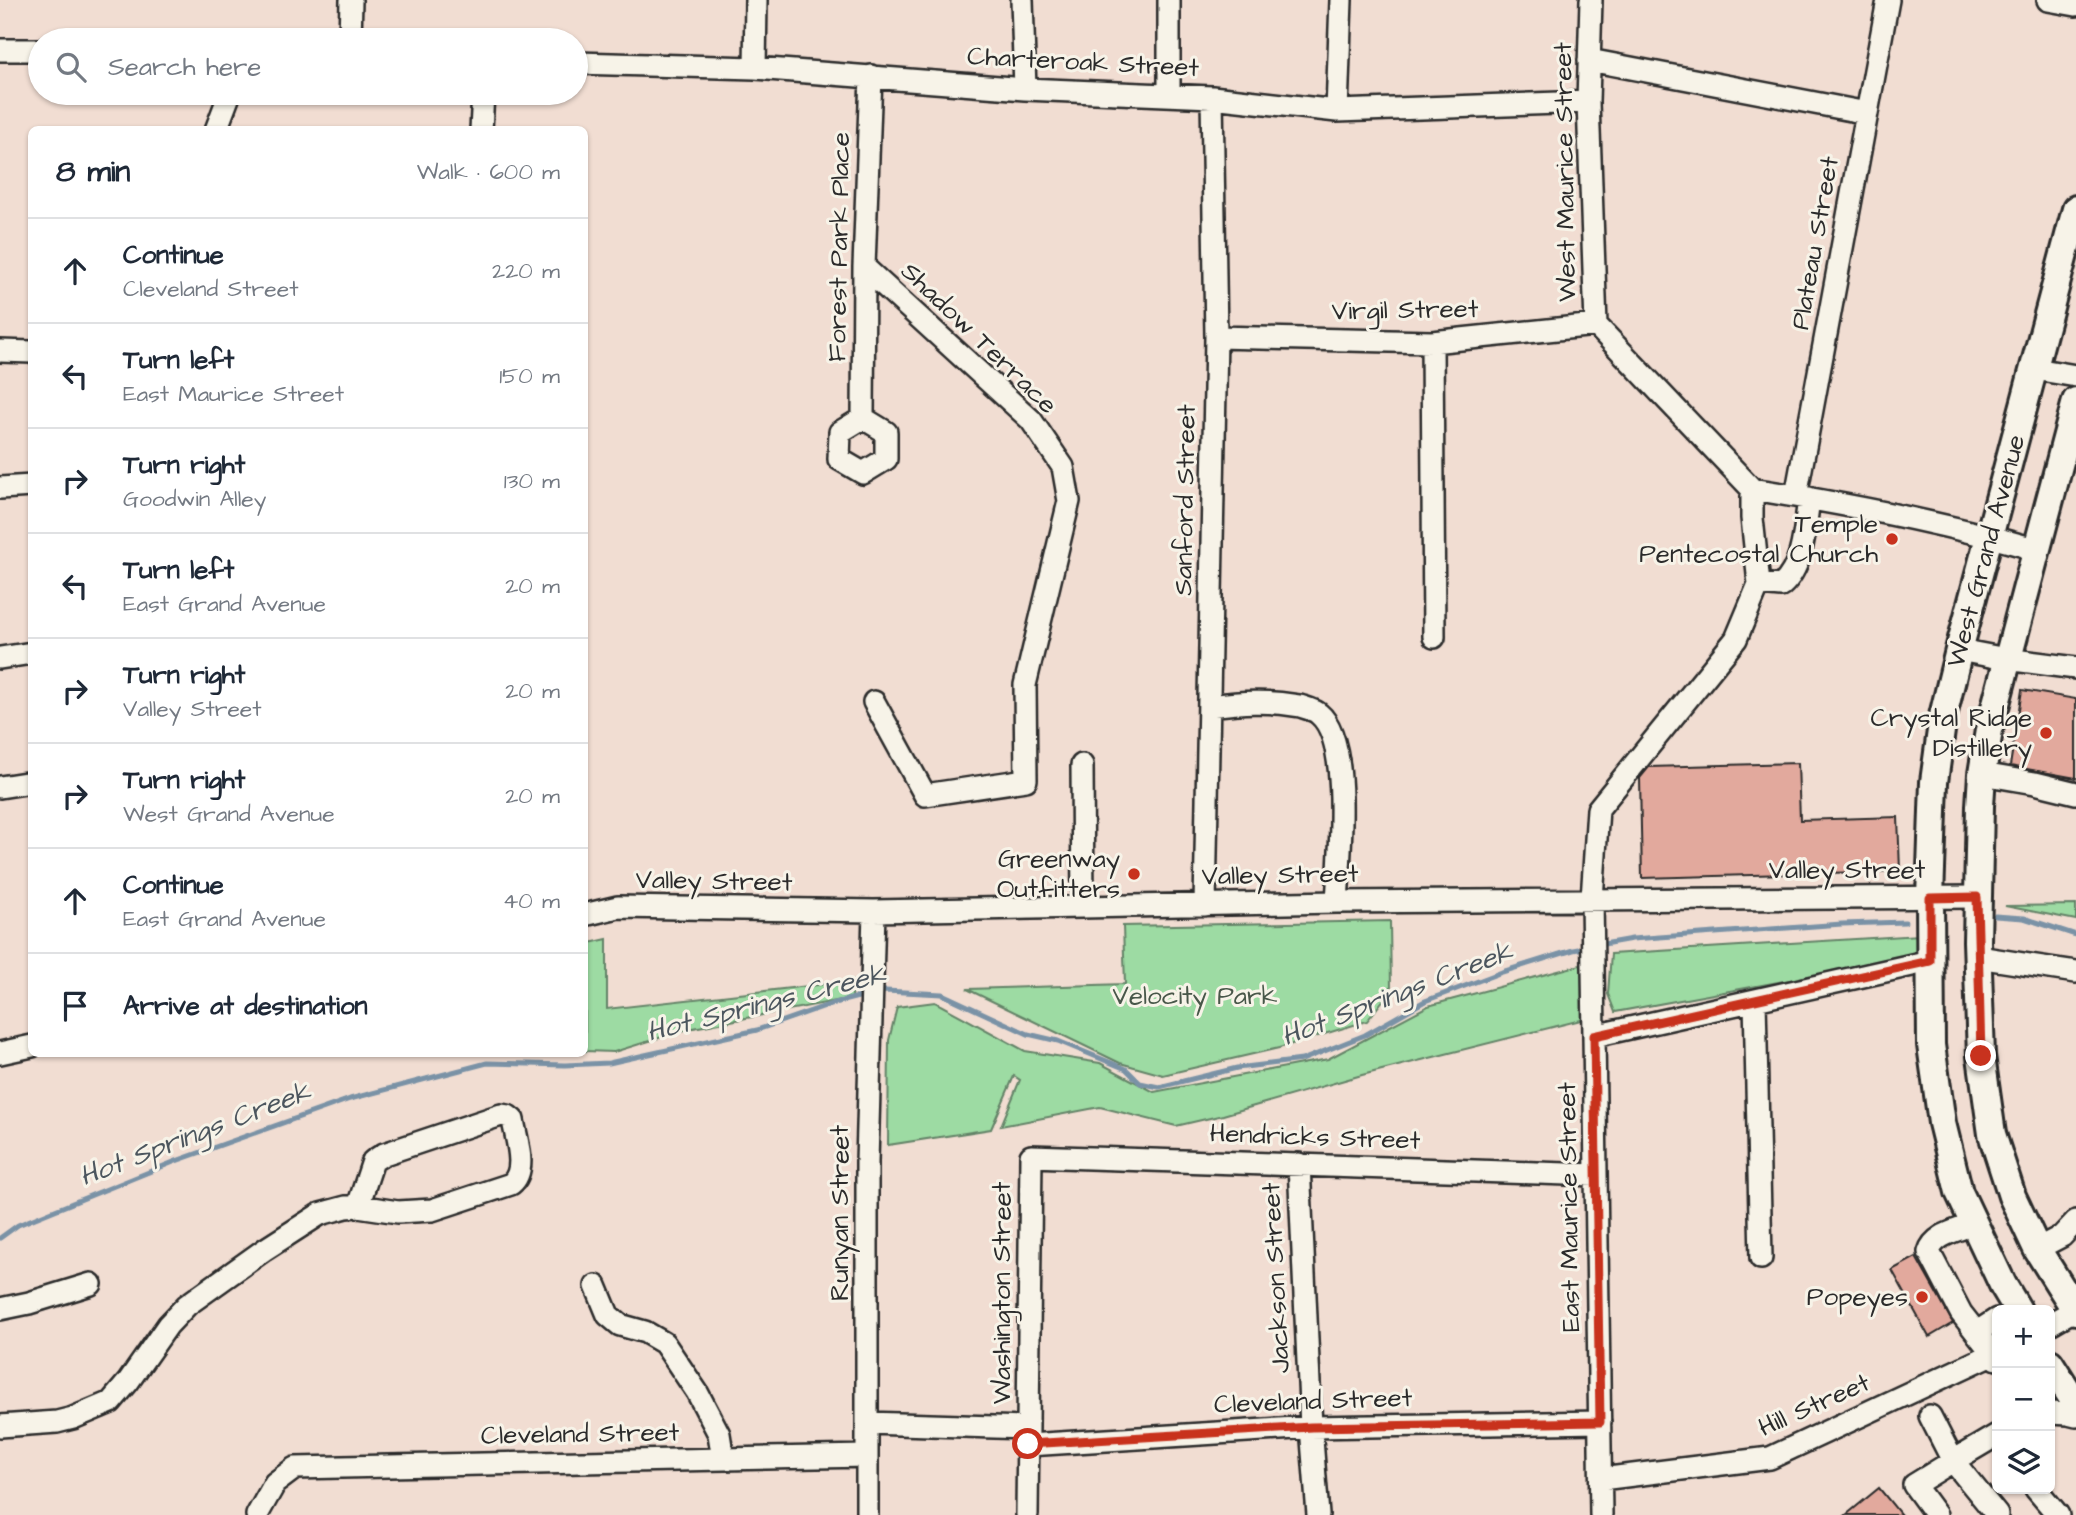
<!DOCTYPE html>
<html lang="en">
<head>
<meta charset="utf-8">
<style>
  :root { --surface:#fff; --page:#f2f2f3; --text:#1f2937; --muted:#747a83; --line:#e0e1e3 }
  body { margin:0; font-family:"Architects Daughter",sans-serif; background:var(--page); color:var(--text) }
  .controls { position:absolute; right:21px; bottom:21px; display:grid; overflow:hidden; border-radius:10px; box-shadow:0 2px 5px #0004 }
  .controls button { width:63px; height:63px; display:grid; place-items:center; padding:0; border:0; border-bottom:2px solid var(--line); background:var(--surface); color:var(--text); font:35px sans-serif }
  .stop { position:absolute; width:21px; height:21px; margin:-16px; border:5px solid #c8321e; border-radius:50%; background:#fff }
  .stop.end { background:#c8321e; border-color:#fff; box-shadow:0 2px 7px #0008 }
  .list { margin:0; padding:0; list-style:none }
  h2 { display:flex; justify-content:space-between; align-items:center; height:91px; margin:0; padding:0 28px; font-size:30px }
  h2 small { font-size:23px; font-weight:400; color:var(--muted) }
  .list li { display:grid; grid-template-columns:46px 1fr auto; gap:21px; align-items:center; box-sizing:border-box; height:105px; padding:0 28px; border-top:2px solid var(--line) }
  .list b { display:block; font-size:26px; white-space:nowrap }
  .list p { margin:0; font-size:23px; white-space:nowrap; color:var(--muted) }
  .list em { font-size:23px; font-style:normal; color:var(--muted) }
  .icon { flex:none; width:38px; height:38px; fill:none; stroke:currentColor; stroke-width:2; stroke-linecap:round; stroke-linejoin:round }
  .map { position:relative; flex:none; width:2076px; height:1515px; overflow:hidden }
  .search { position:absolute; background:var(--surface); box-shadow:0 2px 5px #0004; left:28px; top:28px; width:560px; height:77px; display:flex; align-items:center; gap:18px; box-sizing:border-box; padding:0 24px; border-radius:38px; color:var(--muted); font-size:26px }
  .panel { position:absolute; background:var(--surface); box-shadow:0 2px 5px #0004; left:28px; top:126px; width:560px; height:931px; border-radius:10px }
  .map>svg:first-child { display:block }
  .green { fill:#9ddba3; stroke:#648367; stroke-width:2 }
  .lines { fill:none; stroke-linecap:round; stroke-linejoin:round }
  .stream { stroke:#7a92a6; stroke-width:5 }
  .building { fill:#e2a99d; stroke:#2b2b2b; stroke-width:2 }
  .minor-casing { stroke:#2b2b2b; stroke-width:26 }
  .major-casing { stroke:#2b2b2b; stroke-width:32 }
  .minor { stroke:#f7f3e8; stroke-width:21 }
  .major { stroke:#f7f3e8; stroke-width:26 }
  .route { stroke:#c8321e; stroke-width:9 }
  .poi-dot { fill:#c8321e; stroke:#f7f3e8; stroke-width:2.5 }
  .labels { text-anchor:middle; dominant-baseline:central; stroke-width:6; stroke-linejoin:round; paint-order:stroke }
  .street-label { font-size:26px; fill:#2b2b2b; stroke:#f7f3e8 }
  .poi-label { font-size:26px; fill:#2b2b2b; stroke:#f7f3e8; text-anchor:end }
  .park-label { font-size:26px; fill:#485749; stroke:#f7f3e8 }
  .water-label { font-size:28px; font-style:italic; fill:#4c565e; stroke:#f7f3e8 }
</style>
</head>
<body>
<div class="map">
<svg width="2076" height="1515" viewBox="0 0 2076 1515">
  <rect width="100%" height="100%" fill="#f1ddd2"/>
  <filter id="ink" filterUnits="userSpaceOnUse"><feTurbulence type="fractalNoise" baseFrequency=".0143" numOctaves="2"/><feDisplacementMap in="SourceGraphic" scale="14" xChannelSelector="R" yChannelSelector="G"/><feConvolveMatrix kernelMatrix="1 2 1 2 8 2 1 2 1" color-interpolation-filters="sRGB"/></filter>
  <g filter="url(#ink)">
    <path class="green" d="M2076,905V920L2005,906Z
      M1390,921L1391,990L1367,1021L1279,1048L1163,1075L1120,1063L967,989L1125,984L1123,926Z
      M1920,935L1921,956L1615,1012L1608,994L1611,954Z
      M607,939V1009L853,981L852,998L688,1029L614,1052L585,1051V944Z
      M1584,964L1585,1019L1362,1075L1223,1115L1176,1126L1100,1107L1001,1126L1020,1080L1014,1076L991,1129L888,1145L889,1040L897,1007L935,1002L1025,1051L1100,1063L1154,1092L1328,1059L1428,1006Z"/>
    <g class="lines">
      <path class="stream" d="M1995,916L2024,918L2076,935
        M1598,945L1632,939L1842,924L1905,922
        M876,993L885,991L942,994L1028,1034L1058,1041L1126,1069L1140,1083L1159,1087L1237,1068L1302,1060L1365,1035L1425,1001L1502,972L1573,950L1589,947
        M0,1238L18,1225L176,1161L350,1099L487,1063L565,1065L609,1063L757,1030L831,1004L866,995"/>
    </g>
    <path class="building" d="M2022,690L2076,699V778L2010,766Z
      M1798,763L1800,820L1898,817L1900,871L1642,878L1640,778L1649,767Z
      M1916,1257L1953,1323L1929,1337L1892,1270Z
      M1879,1488L1901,1515H1846Z"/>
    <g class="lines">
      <defs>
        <path id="minor" d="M1022,0L1025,89
          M1169,0V95
          M1591,0L1588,102L1596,325L1752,489V518L1759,584L1736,639L1598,809L1592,899L1601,1515
          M2048,0L2076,5
          M350,40L351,0
          M0,50H40
          M1589,60L1867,113
          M576,63L755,68L1025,89L1212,97L1337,111L1588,102
          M755,68L756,0
          M1337,111L1341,0
          M216,130L230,93
          M481,130L483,93
          M864,267L1031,420L1063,467L1069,501L1025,685L1026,780L925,795L874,702
          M1216,337L1432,342L1596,325
          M1432,342L1434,637
          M0,351L32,352
          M2035,369L2076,376
          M863,418L864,267L871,76
          M863,418L886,432V459L863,473L839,459L840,432Z
          M0,488L32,486
          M1752,489C1847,504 1943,523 2035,549
          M1796,496L1888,0
          M1759,584L1781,586C1804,566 1805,527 1809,498
          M1959,650L2006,659L2076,668
          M0,658L32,653
          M1209,706C1242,702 1266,700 1300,706C1306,708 1315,710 1319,714C1352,741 1339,861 1337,902
          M1082,765L1083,907
          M1982,774L2035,783L2076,793
          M0,787L32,782
          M1205,905L1216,337L1212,97
          M584,915L618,907L874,911L1337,902L1977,897
          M1978,957L2076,972
          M1755,1001L1761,1258
          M1594,1036L1930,961
          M0,1053L32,1046
          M1299,1164L1311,1427L1318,1515
          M1973,1224C1957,1231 1934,1234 1929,1252L1961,1313L1997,1359
          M2037,1249L2062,1236L2076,1221
          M596,1286L608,1315L620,1325L645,1332L664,1343L697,1392L719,1434L723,1459
          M0,1309L29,1303L91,1284
          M2050,1324L2076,1309
          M1977,1332L1997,1319
          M2050,1413L2068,1414L2076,1416
          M1930,1416L1953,1461L1914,1485L1936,1515
          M867,1423L1028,1428
          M0,1426L57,1422L73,1418L111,1402L128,1382L168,1325L187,1305L264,1250L320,1214L346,1207L358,1206L398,1212L432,1210L511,1184C528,1170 516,1139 513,1120L508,1116L501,1115L384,1154L373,1161L358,1206
          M1028,1445L1311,1427L1600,1422
          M1601,1479L1770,1458L1997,1352
          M2036,1489L2058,1515
          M257,1515L275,1483L295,1468L867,1456
          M867,1515V1162L874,911
          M1027,1515L1031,1156L1596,1175
          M1997,1515L1953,1461L1997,1435"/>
        <path id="major" d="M2076,401L1989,730L1982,774L1980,806L1977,941L1981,1056L1992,1134L2012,1196L2037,1249L2076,1311
          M2018,1310L2003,1285L1959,1192L1942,1123L1931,1045L1930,898L1934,782L1943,716L1959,650L2076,209
          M2050,1363L2076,1404"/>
      </defs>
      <use href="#minor" class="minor-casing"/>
      <use href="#major" class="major-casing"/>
      <use href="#minor" class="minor"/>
      <use href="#major" class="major"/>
    </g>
  </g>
  <g class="lines" filter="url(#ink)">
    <path class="route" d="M1028,1444L1311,1427L1600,1422L1594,1036L1930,961V898L1977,897L1981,1056"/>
  </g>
  <g class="poi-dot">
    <circle cx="1892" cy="539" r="7"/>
    <circle cx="2046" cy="733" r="7"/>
    <circle cx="1134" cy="874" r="7"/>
    <circle cx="1922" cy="1297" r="7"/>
  </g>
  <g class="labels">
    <g class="street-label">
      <text transform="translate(1083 62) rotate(3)">Charteroak Street</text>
      <text transform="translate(1565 172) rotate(-91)">West Maurice Street</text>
      <text transform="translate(1815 243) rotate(-80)">Plateau Street</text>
      <text transform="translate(839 247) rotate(-89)">Forest Park Place</text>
      <text transform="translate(1405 310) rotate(-1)">Virgil Street</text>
      <text transform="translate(979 338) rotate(44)">Shadow Terrace</text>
      <text transform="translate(1185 500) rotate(-89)">Sanford Street</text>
      <text transform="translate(1986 551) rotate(-75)">West Grand Avenue</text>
      <text x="1847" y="870">Valley Street</text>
      <text transform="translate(1280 875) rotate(-1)">Valley Street</text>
      <text transform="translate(714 881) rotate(1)">Valley Street</text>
      <text transform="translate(1315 1137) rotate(2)">Hendricks Street</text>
      <text transform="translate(1569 1207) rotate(-91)">East Maurice Street</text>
      <text transform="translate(840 1213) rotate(-90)">Runyan Street</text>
      <text transform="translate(1276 1278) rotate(-93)">Jackson Street</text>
      <text transform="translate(1002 1293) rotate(-90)">Washington Street</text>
      <text transform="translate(1313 1401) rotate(-2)">Cleveland Street</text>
      <text transform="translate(1814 1405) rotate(-24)">Hill Street</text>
      <text transform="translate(580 1434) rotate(-1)">Cleveland Street</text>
    </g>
    <g class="poi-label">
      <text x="1878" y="524">Temple<tspan x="1878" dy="30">Pentecostal Church</tspan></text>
      <text x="2032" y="718">Crystal Ridge<tspan x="2032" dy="30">Distillery</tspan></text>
      <text x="1120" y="859">Greenway<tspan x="1120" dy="30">Outfitters</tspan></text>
      <text x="1908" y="1297">Popeyes</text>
    </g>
    <g class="park-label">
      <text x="1195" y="996">Velocity Park</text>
    </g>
    <g class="water-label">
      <text transform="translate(1397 994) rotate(-21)">Hot Springs Creek</text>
      <text transform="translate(766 1003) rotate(-14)">Hot Springs Creek</text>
      <text transform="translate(195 1134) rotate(-21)">Hot Springs Creek</text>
    </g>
  </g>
</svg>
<div class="controls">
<button>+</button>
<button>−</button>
<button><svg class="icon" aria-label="layers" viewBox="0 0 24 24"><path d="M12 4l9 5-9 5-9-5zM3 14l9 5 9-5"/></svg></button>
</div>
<div class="stop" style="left:1028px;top:1444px"></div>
<div class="stop end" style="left:1981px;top:1056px"></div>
<div class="search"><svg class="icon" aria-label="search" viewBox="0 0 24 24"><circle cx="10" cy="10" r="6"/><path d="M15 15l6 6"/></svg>Search here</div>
<section class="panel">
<h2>8 min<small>Walk · 600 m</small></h2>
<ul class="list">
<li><svg class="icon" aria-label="ahead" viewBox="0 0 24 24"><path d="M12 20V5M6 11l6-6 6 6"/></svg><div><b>Continue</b><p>Cleveland Street</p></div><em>220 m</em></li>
<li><svg class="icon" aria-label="left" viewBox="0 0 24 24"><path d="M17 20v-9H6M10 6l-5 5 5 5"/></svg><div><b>Turn left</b><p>East Maurice Street</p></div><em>150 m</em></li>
<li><svg class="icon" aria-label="right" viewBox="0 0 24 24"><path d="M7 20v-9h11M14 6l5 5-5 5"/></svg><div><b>Turn right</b><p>Goodwin Alley</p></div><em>130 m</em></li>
<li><svg class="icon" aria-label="left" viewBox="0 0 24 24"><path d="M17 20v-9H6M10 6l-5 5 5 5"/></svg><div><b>Turn left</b><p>East Grand Avenue</p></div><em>20 m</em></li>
<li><svg class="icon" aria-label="right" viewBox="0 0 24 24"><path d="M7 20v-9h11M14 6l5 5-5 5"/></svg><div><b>Turn right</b><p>Valley Street</p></div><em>20 m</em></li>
<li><svg class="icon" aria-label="right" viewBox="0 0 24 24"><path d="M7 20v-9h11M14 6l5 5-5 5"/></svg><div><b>Turn right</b><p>West Grand Avenue</p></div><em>20 m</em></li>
<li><svg class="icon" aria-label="ahead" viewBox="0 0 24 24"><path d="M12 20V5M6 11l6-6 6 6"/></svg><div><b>Continue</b><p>East Grand Avenue</p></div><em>40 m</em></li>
<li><svg class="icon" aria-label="arrive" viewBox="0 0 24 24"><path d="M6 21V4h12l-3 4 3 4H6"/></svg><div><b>Arrive at destination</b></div></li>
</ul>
</section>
</div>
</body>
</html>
